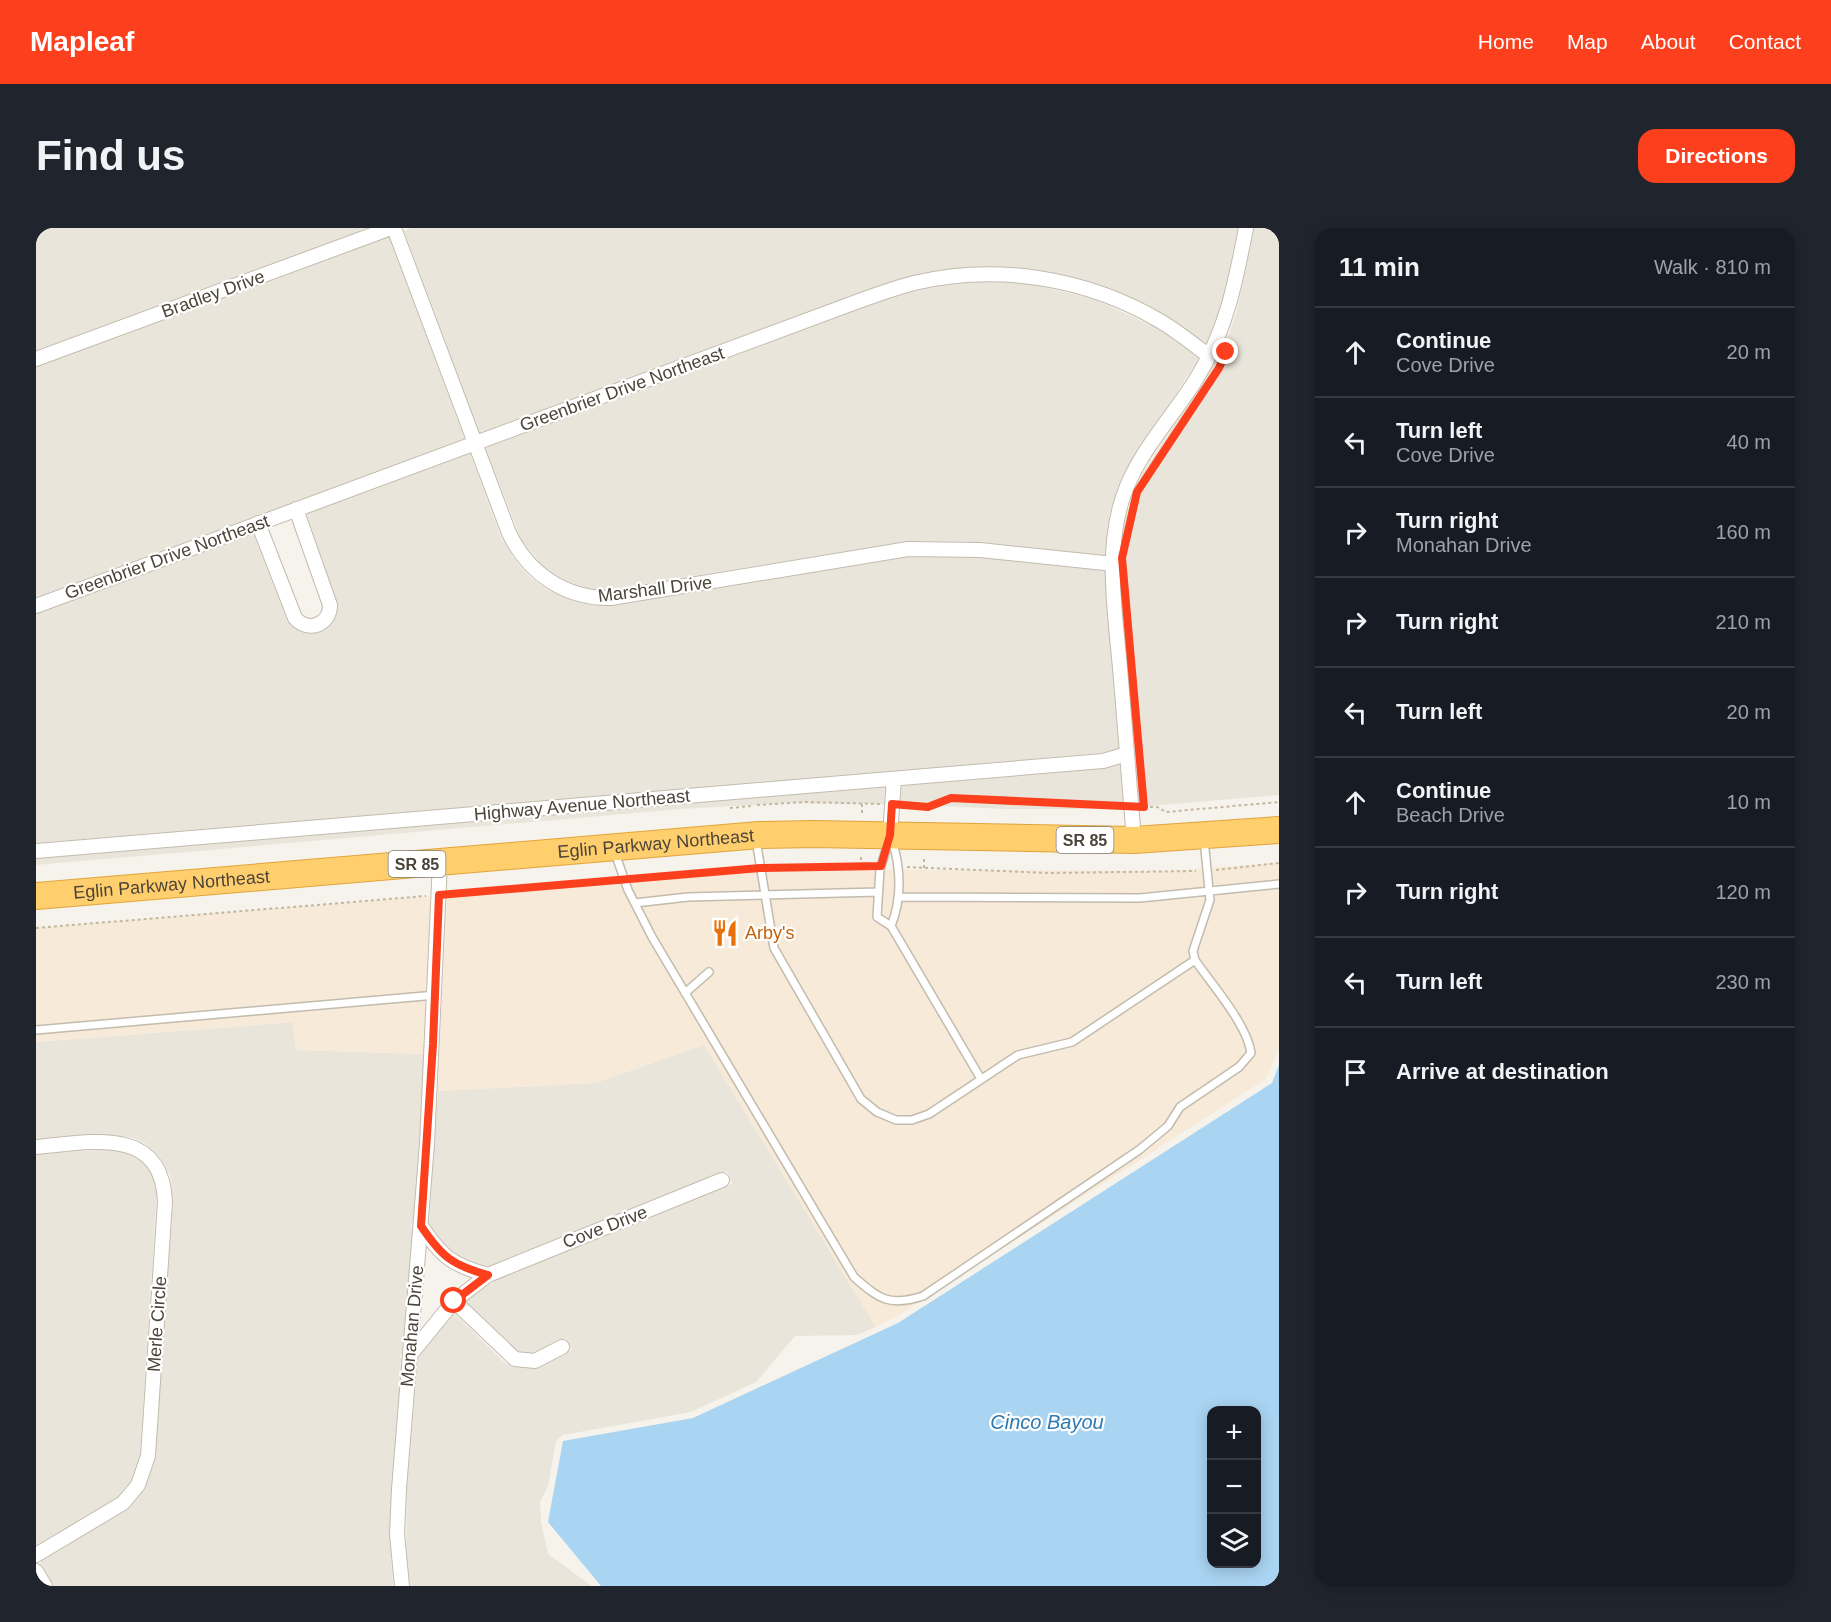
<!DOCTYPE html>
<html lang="en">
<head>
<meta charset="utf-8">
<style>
  :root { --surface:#171b24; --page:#20242c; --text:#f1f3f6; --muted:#9ea1a6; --line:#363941; --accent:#fc3f1d }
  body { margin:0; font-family:Arial,sans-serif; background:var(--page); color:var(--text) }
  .controls { position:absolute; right:18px; bottom:18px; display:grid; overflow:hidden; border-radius:12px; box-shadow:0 3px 15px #0003 }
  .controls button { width:54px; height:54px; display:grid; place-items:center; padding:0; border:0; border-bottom:2px solid var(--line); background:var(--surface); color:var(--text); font:30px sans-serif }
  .stop { position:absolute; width:18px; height:18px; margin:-14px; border:4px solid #fc3f1d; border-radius:50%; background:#fff }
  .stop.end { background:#fc3f1d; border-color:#fff; box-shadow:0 2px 6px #0008 }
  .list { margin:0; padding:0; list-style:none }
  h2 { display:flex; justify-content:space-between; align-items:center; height:78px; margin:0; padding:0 24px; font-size:26px }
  h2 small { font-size:20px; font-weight:400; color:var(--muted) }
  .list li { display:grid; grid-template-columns:39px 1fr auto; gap:18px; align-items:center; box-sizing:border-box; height:90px; padding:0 24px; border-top:2px solid var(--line) }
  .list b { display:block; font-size:22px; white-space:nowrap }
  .list p { margin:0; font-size:20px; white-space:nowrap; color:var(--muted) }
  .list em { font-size:20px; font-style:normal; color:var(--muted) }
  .icon { flex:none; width:33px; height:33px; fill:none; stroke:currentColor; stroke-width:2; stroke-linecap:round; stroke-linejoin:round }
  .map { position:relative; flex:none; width:1243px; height:1358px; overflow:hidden; border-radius:18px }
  header { display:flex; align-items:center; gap:36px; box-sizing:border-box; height:84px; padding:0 30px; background:var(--accent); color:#fff }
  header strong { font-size:28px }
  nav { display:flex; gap:33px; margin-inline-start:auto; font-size:21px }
  .intro { display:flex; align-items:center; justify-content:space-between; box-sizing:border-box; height:144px; padding:0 36px }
  h1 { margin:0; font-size:42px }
  .button { padding:15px 27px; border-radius:18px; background:var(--accent); color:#fff; font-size:21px; font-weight:700 }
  main { display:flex; gap:36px; padding:0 36px }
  aside { flex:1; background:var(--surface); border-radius:18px; box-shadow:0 3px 15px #0003 }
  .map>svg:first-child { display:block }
  .residential { fill:#eae5da }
  .commercial { fill:#f7ead8 }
  .water { fill:#a9d4f2; fill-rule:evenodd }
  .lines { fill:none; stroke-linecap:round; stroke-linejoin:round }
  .lane-casing { stroke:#c2bbae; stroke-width:10 }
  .street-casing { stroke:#c2bbae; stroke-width:16 }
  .highway-casing { stroke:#e0a43c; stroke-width:28 }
  .path { stroke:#c4b79f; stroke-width:2; stroke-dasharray:3 3; stroke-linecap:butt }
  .lane { stroke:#fff; stroke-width:7 }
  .street { stroke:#fff; stroke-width:14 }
  .highway { stroke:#ffcf6e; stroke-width:26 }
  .route { stroke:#fc3f1d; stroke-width:8 }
  .labels { text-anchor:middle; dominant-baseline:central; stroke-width:4.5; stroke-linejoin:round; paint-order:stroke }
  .shield { fill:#fff; stroke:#817c74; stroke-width:1.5 }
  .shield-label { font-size:16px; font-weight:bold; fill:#4b4439 }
  .street-label { font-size:18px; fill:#4b4439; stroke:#fff }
  .food-label { font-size:18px; fill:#c56008; stroke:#fff; text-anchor:start }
  .water-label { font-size:20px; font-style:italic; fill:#2e7ab2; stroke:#fff }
</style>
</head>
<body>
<header>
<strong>Mapleaf</strong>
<nav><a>Home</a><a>Map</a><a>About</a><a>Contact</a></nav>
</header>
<div class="intro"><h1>Find us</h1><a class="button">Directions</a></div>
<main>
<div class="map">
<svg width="1243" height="1358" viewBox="0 0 1243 1358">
  <rect width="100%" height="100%" fill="#f6f3ec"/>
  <path class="residential" d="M0,0H334L0,124Z
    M375,0H1202L1185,82L1171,116L1130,88L1065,57L998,41L953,39L907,42L855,54L444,206L368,3Z
    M1218,0H1243V567L1104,579L1087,380L1085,312L1089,289L1106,246L1165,156L1193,106L1201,83Z
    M353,8L429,212L0,370V139Z
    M951,53L994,56L1058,71L1121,100L1163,130L1104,222L1080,265L1073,288L1070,328L945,314L873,313L565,363L546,360L524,351L507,338L486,313L449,219L859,68L907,57Z
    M434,225L465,309L481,335L495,350L514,363L540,374L575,377L872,328L942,329L1070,343L1083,521L1066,525L858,544L0,615V385L217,305L252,395L268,405L282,404L297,393L302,376L270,285Z
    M1084,536L1088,581H968L864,576L865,558L1067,540Z
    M849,559L848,576L752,575L645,581L0,637V630Z
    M257,794L260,822L389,826L378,995L374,997L377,1001L366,1125L363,1129L366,1131L355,1261L354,1307L357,1358H18L4,1333L94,1279L109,1260L119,1229L137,973L134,947L122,927L109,915L94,909L65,907L0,912V814Z
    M668,817L840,1099L821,1107L759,1108L720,1154L655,1184L527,1207L520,1213L512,1258L504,1274L505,1294L512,1326L556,1358H374L370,1336L371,1260L382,1129L418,1085L468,1134L476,1139H502L536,1122L530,1110L497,1126L483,1125L429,1073L453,1055L456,1056L458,1052L475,1044L696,956L691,943L452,1039L431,1033L408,1017L393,996L402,863L559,855Z
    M79,921L100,928L109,937L116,947L121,963L104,1227L95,1255L82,1270L0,1319V926Z"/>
  <path class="commercial" d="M1243,635V820L1230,851L860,1089L840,1099L668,817L559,855L402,863L411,666L709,641L1132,643Z
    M395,668L389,826L260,822L256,794L0,814V700Z"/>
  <path class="water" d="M1243,837V1358H565L512,1294L527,1213L657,1190L862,1095L1236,855ZM1176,1182H1220V1336H1176Z"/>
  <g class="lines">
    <defs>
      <path id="lane" d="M720,612L738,720L825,871L841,884L860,892H876L893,886L982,827L1036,814L1159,732
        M853,612L844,641L841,689L855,698L945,851
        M579,625L592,662L616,709L818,1049C843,1071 853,1079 887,1068L1103,922L1132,898L1144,879L1203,839L1215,825C1211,796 1176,757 1159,732L1157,723L1174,672L1168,611
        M863,669L1104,670L1243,656
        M599,675L652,669L842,664
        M855,698C866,671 865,640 856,612
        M649,765L673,744
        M0,802L400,767"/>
      <path id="street" d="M358,0L473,305C492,345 529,371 575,370L872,321L944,322L1078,336
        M0,131L355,0
        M222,295L259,390C272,405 294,397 294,377L260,281
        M0,378L796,83C823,73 851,62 878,55C961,35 1051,50 1124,93C1141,103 1157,116 1173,128
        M854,607L858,551
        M1098,612C1093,554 1089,497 1084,440C1079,384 1069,322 1087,269C1101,226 1135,191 1159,153C1190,104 1199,57 1210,0
        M0,623L1067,533L1091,526
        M0,919C54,914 126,897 129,974L112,1228L102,1257L87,1275L0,1327
        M385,998C406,1029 416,1037 452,1047
        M418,1073L479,1131L499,1133L526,1119
        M374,1127L418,1073L452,1047L686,952
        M0,1343L9,1358
        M366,1358L361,1306L363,1261L391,916L404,634"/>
      <g id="highway">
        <path id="s1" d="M0,668L723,607L778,606L1098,612L1243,602"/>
      </g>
    </defs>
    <use href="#lane" class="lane-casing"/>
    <use href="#street" class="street-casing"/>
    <use href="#highway" class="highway-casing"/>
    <path class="path" d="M826,576V587
      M721,577L770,574L844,576
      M870,577L892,579L915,570L1081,578
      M1108,579H1121L1130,584L1243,574
      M694,580L715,578
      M825,638V626
      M733,639L833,638
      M871,639L1013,645L1160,643
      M888,640V628
      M1180,642L1243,635
      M599,649L716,640
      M417,666L578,651
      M0,700L390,668"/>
    <use href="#lane" class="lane"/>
    <use href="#street" class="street"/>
    <use href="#highway" class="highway"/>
  </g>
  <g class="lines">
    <path class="route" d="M418,1073L452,1047C416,1037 406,1029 385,998L397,816L403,667L724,640L845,638L854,607L856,576L892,579L915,570L1108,579L1086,330L1101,264L1183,140L1190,124"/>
  </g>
  <defs>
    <symbol id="restaurant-bare" viewBox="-9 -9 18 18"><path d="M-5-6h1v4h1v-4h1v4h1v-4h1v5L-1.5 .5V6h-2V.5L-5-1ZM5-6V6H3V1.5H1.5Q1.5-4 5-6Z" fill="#e8710a" stroke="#fff" stroke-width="2.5" paint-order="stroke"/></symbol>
  </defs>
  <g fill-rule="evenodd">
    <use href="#restaurant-bare" x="670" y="686" width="38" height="38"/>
  </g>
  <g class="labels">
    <g class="shield">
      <rect x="1020.5" y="599" width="57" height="26" rx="4.5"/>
      <rect x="352.5" y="623" width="57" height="26" rx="4.5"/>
    </g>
    <g class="shield-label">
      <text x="1049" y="612">SR 85</text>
      <text x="381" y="636">SR 85</text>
    </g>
    <g class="street-label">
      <text transform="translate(177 66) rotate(-20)">Bradley Drive</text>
      <text transform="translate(586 161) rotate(-20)">Greenbrier Drive Northeast</text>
      <text transform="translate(131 329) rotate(-20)">Greenbrier Drive Northeast</text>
      <text transform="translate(619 361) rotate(-7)">Marshall Drive</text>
      <text transform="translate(546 577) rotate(-5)">Highway Avenue Northeast</text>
      <text stroke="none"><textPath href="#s1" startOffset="622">Eglin Parkway Northeast</textPath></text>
      <text stroke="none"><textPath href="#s1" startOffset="136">Eglin Parkway Northeast</textPath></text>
      <text transform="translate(569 999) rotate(-21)">Cove Drive</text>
      <text transform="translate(121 1096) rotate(-86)">Merle Circle</text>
      <text transform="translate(376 1098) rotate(-85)">Monahan Drive</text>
    </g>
    <g class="food-label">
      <text x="709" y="705">Arby's</text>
    </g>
    <g class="water-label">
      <text x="1011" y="1194">Cinco Bayou</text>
    </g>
  </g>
</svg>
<div class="controls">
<button>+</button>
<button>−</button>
<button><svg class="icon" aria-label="layers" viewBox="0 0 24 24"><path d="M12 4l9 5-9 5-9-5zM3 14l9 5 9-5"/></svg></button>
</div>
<div class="stop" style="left:418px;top:1073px"></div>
<div class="stop end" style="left:1190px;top:124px"></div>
</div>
<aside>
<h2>11 min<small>Walk · 810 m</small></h2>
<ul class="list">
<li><svg class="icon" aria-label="ahead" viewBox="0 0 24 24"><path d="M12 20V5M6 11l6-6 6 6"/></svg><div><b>Continue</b><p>Cove Drive</p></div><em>20 m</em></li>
<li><svg class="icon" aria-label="left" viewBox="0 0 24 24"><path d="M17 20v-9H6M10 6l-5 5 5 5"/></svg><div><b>Turn left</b><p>Cove Drive</p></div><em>40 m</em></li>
<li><svg class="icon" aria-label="right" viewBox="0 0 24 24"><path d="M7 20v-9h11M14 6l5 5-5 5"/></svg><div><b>Turn right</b><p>Monahan Drive</p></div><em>160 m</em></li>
<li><svg class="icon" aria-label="right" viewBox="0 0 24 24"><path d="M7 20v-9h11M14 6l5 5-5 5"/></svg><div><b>Turn right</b></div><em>210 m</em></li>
<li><svg class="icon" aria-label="left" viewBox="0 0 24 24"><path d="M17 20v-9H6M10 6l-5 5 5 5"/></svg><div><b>Turn left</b></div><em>20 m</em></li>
<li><svg class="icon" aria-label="ahead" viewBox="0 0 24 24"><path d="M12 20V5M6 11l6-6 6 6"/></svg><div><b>Continue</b><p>Beach Drive</p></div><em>10 m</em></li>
<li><svg class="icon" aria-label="right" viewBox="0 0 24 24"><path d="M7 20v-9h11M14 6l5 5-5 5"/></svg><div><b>Turn right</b></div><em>120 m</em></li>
<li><svg class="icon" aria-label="left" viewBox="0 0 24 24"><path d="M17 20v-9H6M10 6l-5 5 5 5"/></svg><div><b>Turn left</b></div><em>230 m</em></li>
<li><svg class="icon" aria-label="arrive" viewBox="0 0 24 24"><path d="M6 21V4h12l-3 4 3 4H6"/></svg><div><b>Arrive at destination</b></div></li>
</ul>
</aside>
</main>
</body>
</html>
